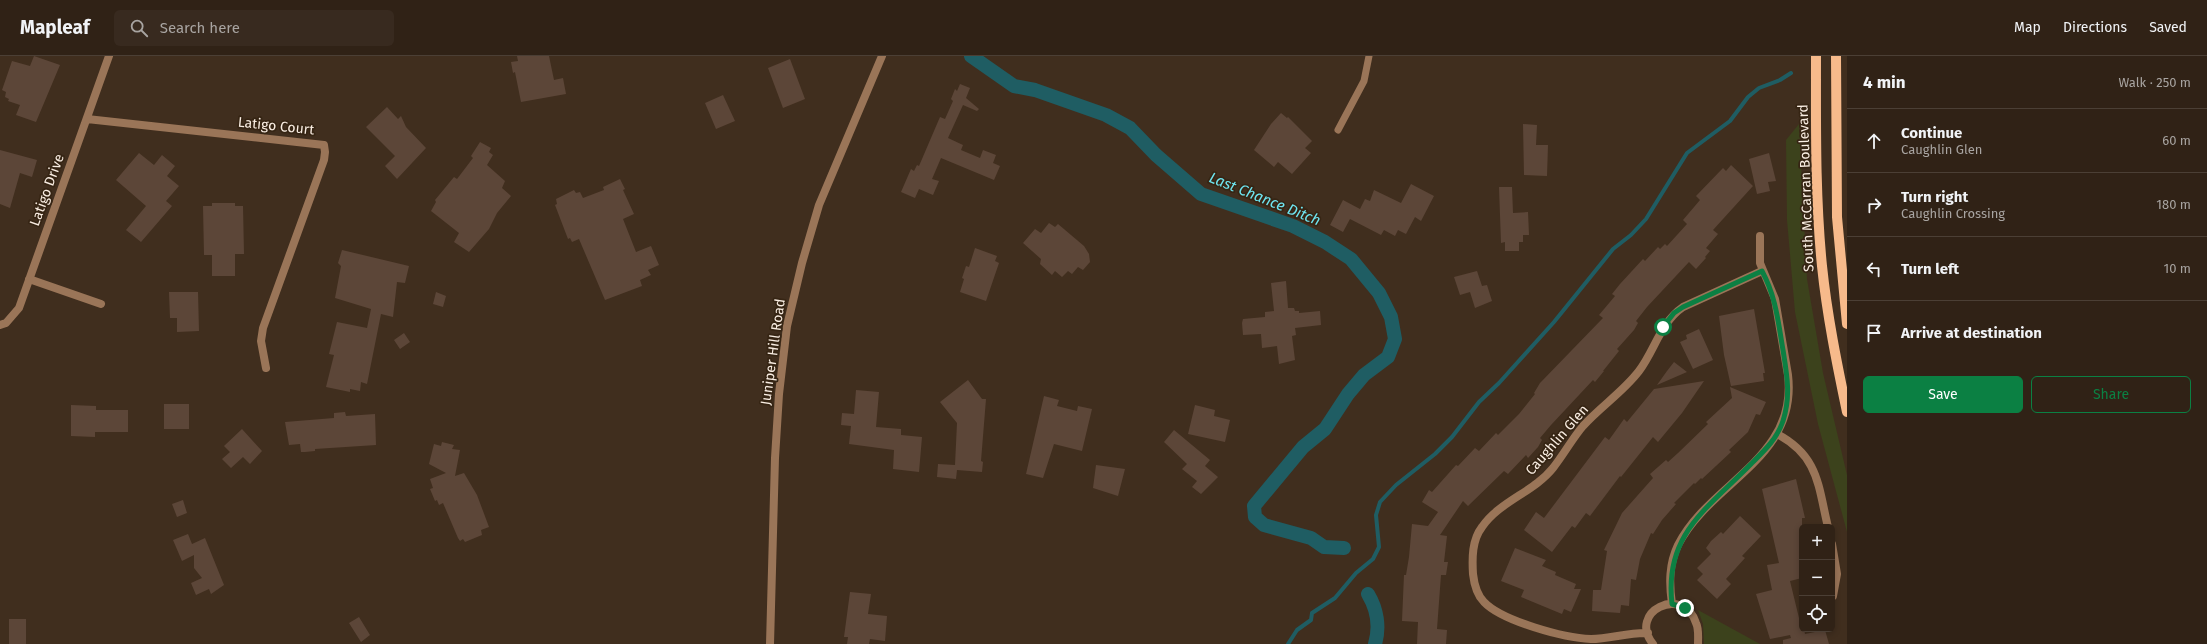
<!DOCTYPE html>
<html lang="en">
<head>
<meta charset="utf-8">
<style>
  :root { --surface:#302216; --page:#382a1f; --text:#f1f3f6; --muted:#a8a4a1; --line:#4b3f35; --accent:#0b8043 }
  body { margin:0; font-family:"Fira Sans",sans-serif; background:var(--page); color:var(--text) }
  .controls { position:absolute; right:12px; bottom:12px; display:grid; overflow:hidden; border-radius:6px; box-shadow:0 2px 6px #0003 }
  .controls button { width:36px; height:36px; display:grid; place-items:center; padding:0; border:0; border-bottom:1px solid var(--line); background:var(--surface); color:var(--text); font:20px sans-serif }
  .stop { position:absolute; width:12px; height:12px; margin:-9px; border:3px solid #0b8043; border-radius:50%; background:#fff }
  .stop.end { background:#0b8043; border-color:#fff; box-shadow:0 1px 4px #0008 }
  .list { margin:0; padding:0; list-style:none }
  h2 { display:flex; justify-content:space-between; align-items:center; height:52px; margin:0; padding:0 16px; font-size:17px }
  h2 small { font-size:13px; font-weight:400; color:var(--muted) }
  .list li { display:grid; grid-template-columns:26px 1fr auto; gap:12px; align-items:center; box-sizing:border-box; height:64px; padding:0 16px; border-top:1px solid var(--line) }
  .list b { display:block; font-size:15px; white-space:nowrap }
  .list p { margin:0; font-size:13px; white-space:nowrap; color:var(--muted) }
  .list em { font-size:13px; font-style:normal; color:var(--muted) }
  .actions { display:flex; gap:8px; padding:12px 16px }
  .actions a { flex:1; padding:9px 0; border:1px solid var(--accent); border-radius:6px; text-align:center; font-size:14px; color:var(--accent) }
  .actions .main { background:var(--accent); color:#fff }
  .icon { flex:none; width:22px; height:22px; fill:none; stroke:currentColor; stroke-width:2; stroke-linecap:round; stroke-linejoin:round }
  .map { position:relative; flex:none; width:1847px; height:588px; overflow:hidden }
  header { display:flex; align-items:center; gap:24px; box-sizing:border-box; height:56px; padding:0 20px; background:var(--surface); border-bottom:1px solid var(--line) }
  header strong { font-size:19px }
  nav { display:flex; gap:22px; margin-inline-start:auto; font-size:14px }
  .search { width:280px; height:36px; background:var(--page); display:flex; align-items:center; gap:10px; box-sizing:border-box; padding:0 14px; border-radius:6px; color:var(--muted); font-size:15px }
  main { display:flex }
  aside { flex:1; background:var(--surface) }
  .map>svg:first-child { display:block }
  .green { fill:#3c421c }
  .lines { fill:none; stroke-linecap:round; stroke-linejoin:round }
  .stream { stroke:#1f5d63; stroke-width:4 }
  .canal { stroke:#1f5d63; stroke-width:14 }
  .building { fill:#5c4638 }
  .lane { stroke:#9a7558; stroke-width:7 }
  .street { stroke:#9a7558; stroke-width:8 }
  .primary { stroke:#f7ba8b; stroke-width:10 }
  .route { stroke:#0b8043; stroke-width:5 }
  .labels { text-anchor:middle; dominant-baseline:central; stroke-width:3.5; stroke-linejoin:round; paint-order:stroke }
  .street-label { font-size:14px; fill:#f9ede2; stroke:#362514 }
  .water-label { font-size:15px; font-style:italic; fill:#6fe6f2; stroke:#362514 }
</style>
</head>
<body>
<header>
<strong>Mapleaf</strong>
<div class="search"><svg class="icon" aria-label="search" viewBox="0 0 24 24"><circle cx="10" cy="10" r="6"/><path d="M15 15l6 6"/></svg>Search here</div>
<nav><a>Map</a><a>Directions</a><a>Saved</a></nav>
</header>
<main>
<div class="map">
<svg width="1847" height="588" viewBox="0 0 1847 588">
  <rect width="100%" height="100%" fill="#402e1e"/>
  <path class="green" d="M1799,68L1807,223L1823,317L1847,419V476L1818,368L1795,256L1787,164L1786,84Z
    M1698,554L1760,588H1704L1703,568Z"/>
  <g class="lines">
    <path class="stream" d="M1288,588L1297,574L1311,564L1312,557L1335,542L1356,517L1373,503L1379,491L1376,459L1380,446L1396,429L1435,398L1452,381L1479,346L1499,327L1554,266L1613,193L1631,179L1646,163L1687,97L1730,65L1748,41L1759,32L1780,24L1791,17"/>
    <path class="canal" d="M971,0L1014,30L1035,34L1106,59L1130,72L1156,99L1201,138L1293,170L1325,186L1351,203L1379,237L1391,261L1395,283L1388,301L1364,319L1348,338L1325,373L1303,391L1254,450L1255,461L1264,469L1311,482L1324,491L1344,492
      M1368,538C1377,553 1380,571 1375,588"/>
  </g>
  <path class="building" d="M34,0L60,9L36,66L16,59L20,49L8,45L9,43L5,41L6,36L2,34L12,5L30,10Z
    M517,0H549L554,24L563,22L566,38L521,46L515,16L513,17L511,6L518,5Z
    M790,3L805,43L783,52L768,12Z
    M960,28L970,32L966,42L979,53L977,55L963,49L948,82L963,89L961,94L980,102L983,94L996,99L993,107L1000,110L994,124L941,102L932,123L939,125L933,139L919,133L915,142L901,136L911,113L914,115L917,109L919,110L940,61L945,63L953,45L951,43L955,33L957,35Z
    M723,39L735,65L716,73L705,47Z
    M387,51L398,63L401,60L406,71L426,92L397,123L385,110L395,100L366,71Z
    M1281,57L1287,62L1288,61L1312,85L1305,92L1311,97L1292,118L1278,106L1274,111L1254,94L1271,68Z
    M1523,68L1537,69L1536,89H1548L1547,120L1524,119Z
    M480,86L491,92L489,96L493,99L487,109L505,125L502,132L511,140L497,157L489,173L469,196L454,186L459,177L431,155L436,146L435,144L454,121L457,123L473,102L471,100Z
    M0,94L37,104L32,121L20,117L10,152L0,148Z
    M139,97L154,109L162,99L175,110L167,120L179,130L166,145L172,150L141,186L126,174L146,150L116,124Z
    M1769,97L1776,125L1768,126L1770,135L1757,138L1749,103Z
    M1731,109L1753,130L1713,174L1718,178L1706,192L1710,195L1705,201L1706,202L1696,213L1689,206L1647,251L1636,265L1638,267L1634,274L1617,293L1619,295L1603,315H1604L1595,326L1593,324L1551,369L1540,382L1542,384L1538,391L1528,402L1526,399L1508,418L1504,415L1468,450L1463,445L1440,479L1447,480L1444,506H1448L1446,519H1441L1437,573L1447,574L1446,588H1417L1418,566L1402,565L1404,519H1406L1409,501L1412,468L1428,470L1438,456L1422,446L1429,434L1432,436L1456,409L1458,410L1475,392L1479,395L1496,377L1498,379L1519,358L1535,338L1534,337L1540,327L1603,262L1599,259L1615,240L1612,238L1620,228L1643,203L1645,205L1658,191L1660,193L1665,188L1667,190L1687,168L1683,164L1700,144L1696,140L1723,112L1726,115Z
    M620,123L625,133L623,134L634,158L623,163L636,196L651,190L659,209L648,214L651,219L640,224L642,230L605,244L579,183L572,186L570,182L568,183L555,149L557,148L556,143L574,134L576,137L580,136L583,142L604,134L603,131Z
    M1411,128L1434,140L1421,165L1415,161L1406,178L1398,174L1395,180L1384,174L1381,179L1350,163L1343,176L1330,169L1343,144L1360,153L1365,143L1370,145L1374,134L1401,147Z
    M1499,131H1512L1513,157L1528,156L1529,179H1523V186H1519V195H1505V186L1501,187Z
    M212,147H235V150H243L244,198H235V220H212V199H204L203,150H212Z
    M1049,167L1055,171L1058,168L1084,190L1089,198L1090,206L1083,214L1078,211L1072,218L1068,215L1062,221L1055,215L1052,219L1040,208L1041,203L1023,187L1035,173L1041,177Z
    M975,192L997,200L995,205L999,207L986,245L960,236L964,223L962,222L966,210L969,211Z
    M342,194L409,210L405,227L397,226L393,261L381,258L367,328L361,326L360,335L350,333V336L326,331L334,299L329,298L337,266L367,272L371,253L335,242L341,210L338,207Z
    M1477,215L1482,230L1487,229L1492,245L1475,252L1470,236L1460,239L1454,221Z
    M1286,225L1288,252H1294L1295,255H1299V257L1320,255L1321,269L1295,272L1296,279L1292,280L1295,304L1279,308L1277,290L1262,292L1261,278L1243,279L1242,267L1243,263L1265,261V256L1274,255L1271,227Z
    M169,236H198L199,275L177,276V262H170Z
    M436,236L446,240L443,251L433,248Z
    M1754,253L1765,317H1763L1764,325L1731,330L1724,299L1719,260Z
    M1699,273L1713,304L1693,313L1680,286L1687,283L1686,279Z
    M404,277L410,286L400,293L394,284Z
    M1674,306L1687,316L1657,329L1667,315Z
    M968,324L982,343H986L981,405L983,406L982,416L957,414L956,423L937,421L938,408L955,409L957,367L940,346Z
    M1704,325L1682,357L1658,386L1653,381L1621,421L1620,420L1590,460L1586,457L1575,472L1572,470L1552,496L1524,474L1536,456L1544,462L1605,381L1609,384L1624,363L1627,366L1654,333Z
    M1730,331L1766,346L1760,359L1756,358L1748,376L1729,394L1731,396L1702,423L1701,422L1695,428L1694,427L1674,447L1676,448L1662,464L1653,478L1651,477L1640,503L1636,524L1631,523L1629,550L1621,549L1620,557L1592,555L1593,534H1601L1607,495L1604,494L1622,457L1653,422L1650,418L1666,404L1668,406L1678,397L1708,368L1706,366L1732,342Z
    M856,334L879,336L876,371L901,373V379L922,381L919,416L893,413L894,394L849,388L851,370L841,369L842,357L854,358Z
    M1044,340L1059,344L1057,350L1077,355L1078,350L1092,353L1082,395L1054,388L1043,422L1026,418Z
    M164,348H189V373H164Z
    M71,349L96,350V354H128V376H95V381L71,380Z
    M1195,349L1215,354L1214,360L1230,364L1225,386L1188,378Z
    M345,356L346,360L375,358L376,389L315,393V395L305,396H301L300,388L289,389L285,366L334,362V357Z
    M242,373L262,395L250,408L243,401L231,412L222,403L230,396L224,390Z
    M1174,374L1210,404L1205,410L1218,421L1201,438L1192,431L1197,425L1182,413L1187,408L1164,386Z
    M442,386L454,389L452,393L460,394L455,420L464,417L477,439L489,471L481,474L482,479L465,486L463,483L460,485L458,482L443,447L439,449L437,444L435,445L430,433L433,432L430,423L446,417L429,408L434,388L441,390Z
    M1096,409L1125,413L1118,440L1093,432Z
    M1796,423L1805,462H1802V522L1790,525L1799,562L1801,561L1802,573H1804L1805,578L1825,574L1829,588H1783V584L1791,582L1790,579L1770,583L1756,538L1772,534L1767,509L1779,507L1762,433Z
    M183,444L187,457L177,461L172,448Z
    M1740,460L1761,480L1742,500L1745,502L1726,523L1731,528L1717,543L1697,524L1703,518L1697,512L1711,498L1706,492L1711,485L1721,476L1723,478Z
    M188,478L192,488L205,482L224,529L211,538L209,533L196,539L191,527L202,522L194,512V499L182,505L173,484Z
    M1515,492L1546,504L1542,510L1556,516L1555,519L1576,528L1574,533H1581L1571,556L1564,553L1562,558L1521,541L1524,534L1501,525Z
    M850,536L871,538L868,558L887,560L885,585L870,583L869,588H847L848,581H844Z
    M359,561L370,579L361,586L349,567Z
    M9,563H26V588H9Z"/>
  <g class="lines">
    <path class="lane" d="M1338,74L1364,25L1369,0"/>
    <path class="street" d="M87,63L324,89L325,96L324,104L263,272L261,285L266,312
      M29,223L101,248
      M0,269L6,267L19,252L109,0
      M1777,378C1819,400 1818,430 1828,471
      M1832,488L1837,518L1833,540
      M1672,548C1669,527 1669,508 1678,489C1710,426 1798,403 1788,319L1775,243L1760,207V180
      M1648,577C1629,576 1610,583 1591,583C1564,582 1502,565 1484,546C1477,539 1474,527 1473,518C1472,502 1472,484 1482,471C1500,445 1534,436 1553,412C1564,398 1572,383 1583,370C1601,350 1623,336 1639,315C1655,294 1660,267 1683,251L1762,215
      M770,588L775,402L779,338L787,270L802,207L819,149L882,0
      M1653,588C1627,556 1683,528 1696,567C1699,573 1698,581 1698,588"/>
    <path class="primary" d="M1816,0C1816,70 1815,140 1822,210C1827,259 1837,308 1847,356
      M1836,0L1837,161L1847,268"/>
  </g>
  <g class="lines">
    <path class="route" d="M1663,271L1674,257L1683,251L1762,215C1776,241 1778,265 1783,294C1787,319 1791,340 1783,365C1777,383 1764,395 1751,408C1707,453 1664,478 1672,548L1685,552"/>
  </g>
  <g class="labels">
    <g class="street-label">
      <text transform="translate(276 70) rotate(6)">Latigo Court</text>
      <text transform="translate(1806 132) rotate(-92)">South McCarran Boulevard</text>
      <text transform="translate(47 134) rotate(-70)">Latigo Drive</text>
      <text transform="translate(773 296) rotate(-82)">Juniper Hill Road</text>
      <text transform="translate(1557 384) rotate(-49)">Caughlin Glen</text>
    </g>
    <g class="water-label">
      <text transform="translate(1265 143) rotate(22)">Last Chance Ditch</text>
    </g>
  </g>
</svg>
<div class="controls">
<button>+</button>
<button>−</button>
<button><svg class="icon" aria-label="locate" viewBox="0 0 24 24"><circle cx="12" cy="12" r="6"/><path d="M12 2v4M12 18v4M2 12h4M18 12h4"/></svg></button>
</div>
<div class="stop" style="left:1663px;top:271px"></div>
<div class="stop end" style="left:1685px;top:552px"></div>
</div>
<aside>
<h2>4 min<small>Walk · 250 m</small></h2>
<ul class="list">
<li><svg class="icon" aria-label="ahead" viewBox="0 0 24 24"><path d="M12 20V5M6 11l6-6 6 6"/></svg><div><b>Continue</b><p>Caughlin Glen</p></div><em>60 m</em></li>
<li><svg class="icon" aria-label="right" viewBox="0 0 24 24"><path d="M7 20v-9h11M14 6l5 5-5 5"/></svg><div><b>Turn right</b><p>Caughlin Crossing</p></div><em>180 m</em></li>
<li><svg class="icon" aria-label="left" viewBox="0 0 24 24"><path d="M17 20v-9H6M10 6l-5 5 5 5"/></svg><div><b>Turn left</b></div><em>10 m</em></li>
<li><svg class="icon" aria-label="arrive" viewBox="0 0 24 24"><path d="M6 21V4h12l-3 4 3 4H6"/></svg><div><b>Arrive at destination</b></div></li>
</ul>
<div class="actions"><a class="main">Save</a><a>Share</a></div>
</aside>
</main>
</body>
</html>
